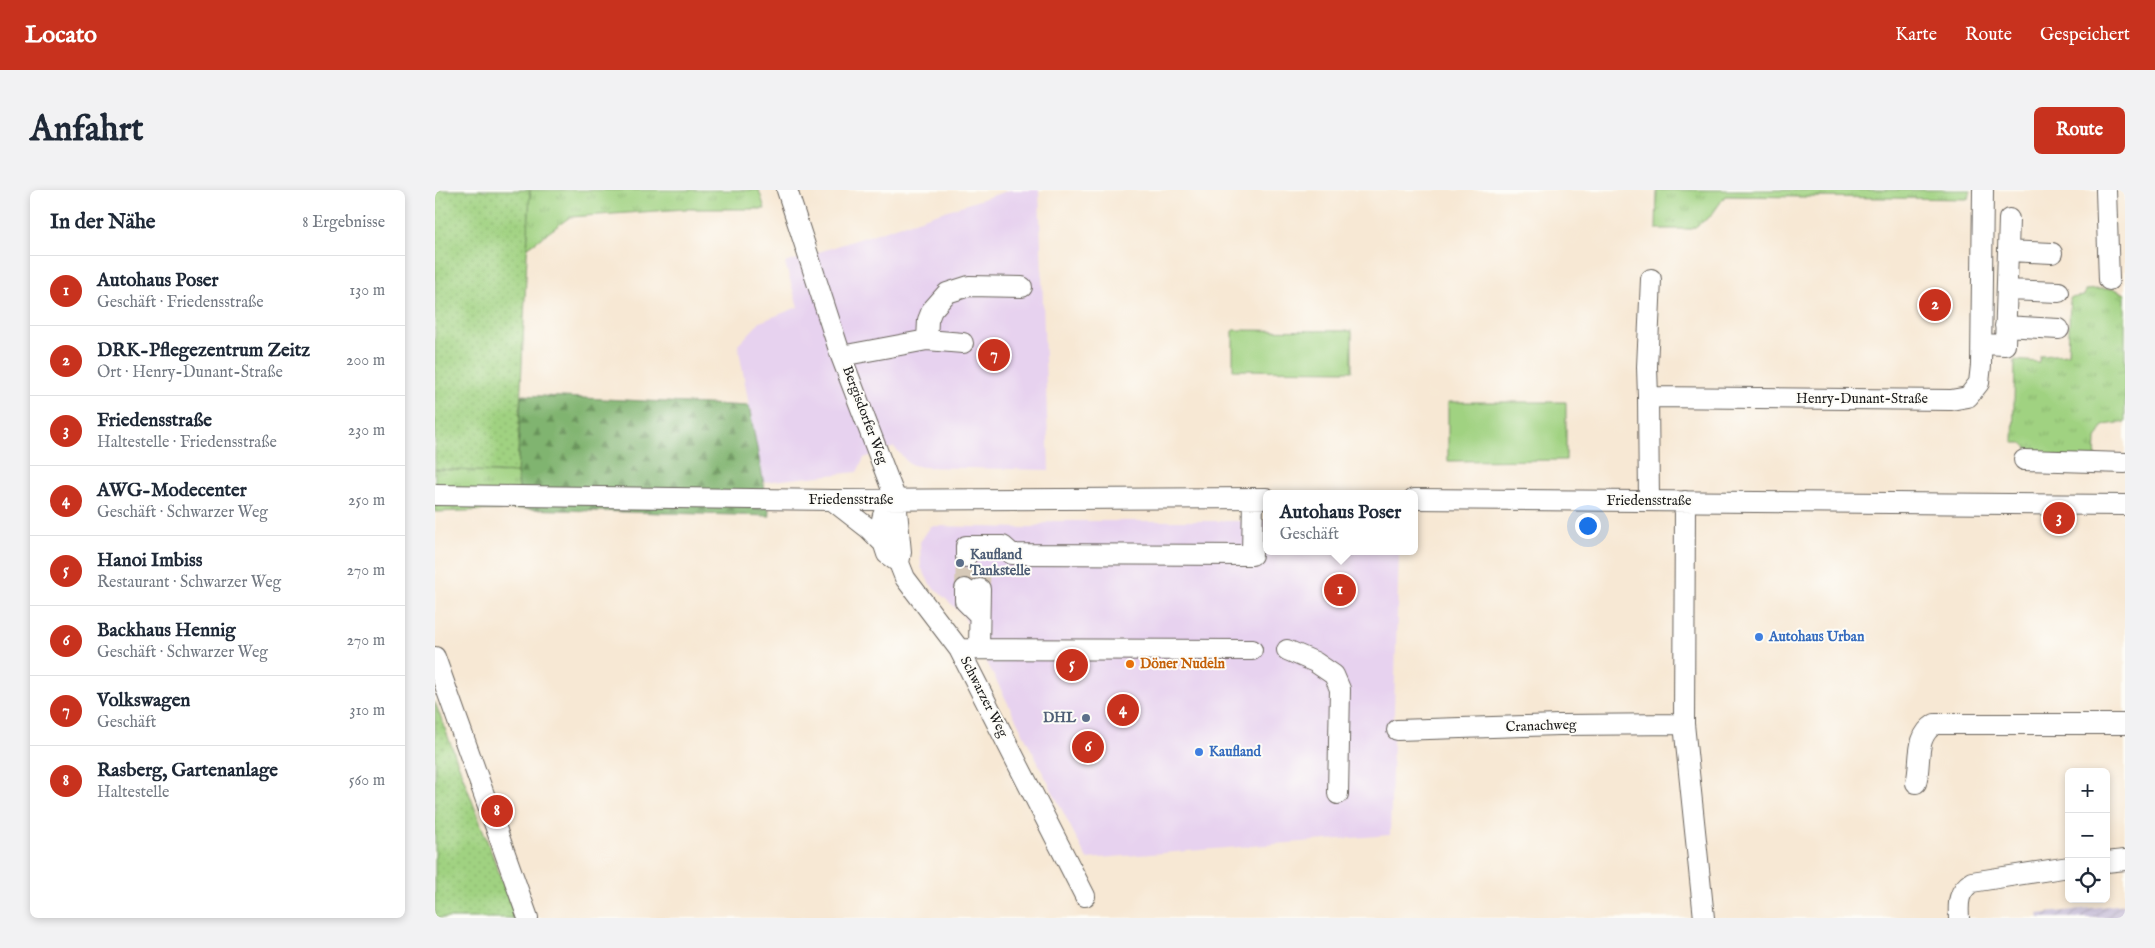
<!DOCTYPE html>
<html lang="de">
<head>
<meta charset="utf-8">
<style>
  :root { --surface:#fff; --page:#f2f2f3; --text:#1f2937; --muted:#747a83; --line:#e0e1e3; --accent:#c8321e }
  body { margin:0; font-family:"IM FELL English",serif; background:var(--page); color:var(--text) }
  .controls { position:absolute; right:15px; bottom:15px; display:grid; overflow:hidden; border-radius:8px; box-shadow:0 2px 8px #0003 }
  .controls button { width:45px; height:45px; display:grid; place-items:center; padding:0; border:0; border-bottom:1px solid var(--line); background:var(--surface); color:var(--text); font:25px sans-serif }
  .you { position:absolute; left:1152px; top:335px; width:18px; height:18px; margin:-12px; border:4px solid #fff; border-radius:50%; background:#1a73e8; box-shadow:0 0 0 8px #1a73e833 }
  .badge { display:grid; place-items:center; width:32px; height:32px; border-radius:50%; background:var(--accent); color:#fff; font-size:16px; font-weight:700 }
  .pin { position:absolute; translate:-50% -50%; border:2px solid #fff; box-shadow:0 1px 5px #0006 }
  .popup { position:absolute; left:828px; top:300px; width:155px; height:65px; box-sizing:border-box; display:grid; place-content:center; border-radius:8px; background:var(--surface); filter:drop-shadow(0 1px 4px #0005); font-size:16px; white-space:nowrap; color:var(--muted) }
  .popup b { font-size:19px; color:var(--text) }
  .popup::after { content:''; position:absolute; left:50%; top:100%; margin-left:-10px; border:10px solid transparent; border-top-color:var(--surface) }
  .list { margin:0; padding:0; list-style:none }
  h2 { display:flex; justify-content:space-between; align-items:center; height:65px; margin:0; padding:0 20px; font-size:21px }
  h2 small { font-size:16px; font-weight:400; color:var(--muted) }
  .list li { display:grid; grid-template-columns:32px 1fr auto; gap:15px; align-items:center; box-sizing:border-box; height:70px; padding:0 20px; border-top:1px solid var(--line) }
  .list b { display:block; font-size:19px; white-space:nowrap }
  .list p { margin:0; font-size:16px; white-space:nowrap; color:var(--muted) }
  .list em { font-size:16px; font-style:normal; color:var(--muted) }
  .icon { flex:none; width:28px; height:28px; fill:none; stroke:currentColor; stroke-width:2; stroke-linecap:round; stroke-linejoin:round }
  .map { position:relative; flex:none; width:1690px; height:728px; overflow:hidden; border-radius:8px }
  header { display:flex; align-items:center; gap:30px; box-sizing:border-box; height:70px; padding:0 25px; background:var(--accent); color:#fff }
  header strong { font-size:24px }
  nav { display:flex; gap:28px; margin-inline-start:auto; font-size:18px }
  .intro { display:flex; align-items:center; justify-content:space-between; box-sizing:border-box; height:120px; padding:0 30px }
  h1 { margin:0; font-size:35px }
  .button { padding:12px 22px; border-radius:8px; background:var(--accent); color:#fff; font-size:18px; font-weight:700 }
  main { display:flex; gap:30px; padding:0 30px }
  aside { flex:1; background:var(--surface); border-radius:8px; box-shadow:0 2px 8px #0003 }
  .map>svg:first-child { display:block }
  .built { fill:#e7d2ef }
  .industrial { fill:url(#industrial-furrows) }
  .grass { fill:url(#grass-tufts); stroke:#5e774e }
  .forest { fill:url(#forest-firs); stroke:#4e6846 }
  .garden { fill:url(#garden-dots); stroke:#5e774e }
  .pitch { fill:#a0d281; stroke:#5e774e }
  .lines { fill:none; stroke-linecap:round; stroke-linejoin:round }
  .minor-tunnel { stroke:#d6c9b8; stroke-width:20; stroke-dasharray:20 10; stroke-linecap:butt }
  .minor-casing { stroke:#69635c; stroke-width:22 }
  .minor { stroke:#fff; stroke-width:20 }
  .service-dot { fill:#5c6f8a; stroke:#fdfcf7; stroke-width:2 }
  .shop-dot { fill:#3f7fe0; stroke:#fdfcf7; stroke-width:2 }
  .food-dot { fill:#e8710a; stroke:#fdfcf7; stroke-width:2 }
  .labels { text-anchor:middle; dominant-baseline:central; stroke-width:4; stroke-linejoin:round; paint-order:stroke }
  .street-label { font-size:14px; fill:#1c1c1c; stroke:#fdfcf7 }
  .service-label { font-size:14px; font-weight:bold; fill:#4e5e75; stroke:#fdfcf7; text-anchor:start }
  .shop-label { font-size:14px; font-weight:bold; fill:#366cbe; stroke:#fdfcf7; text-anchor:start }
  .food-label { font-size:14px; font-weight:bold; fill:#c56008; stroke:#fdfcf7; text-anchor:start }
</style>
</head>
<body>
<header>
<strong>Locato</strong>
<nav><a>Karte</a><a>Route</a><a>Gespeichert</a></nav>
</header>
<div class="intro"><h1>Anfahrt</h1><a class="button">Route</a></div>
<main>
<aside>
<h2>In der Nähe<small>8 Ergebnisse</small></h2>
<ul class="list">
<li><span class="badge">1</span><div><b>Autohaus Poser</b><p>Geschäft · Friedensstraße</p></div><em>130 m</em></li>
<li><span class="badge">2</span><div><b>DRK-Pflegezentrum Zeitz</b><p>Ort · Henry-Dunant-Straße</p></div><em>200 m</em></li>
<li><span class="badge">3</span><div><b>Friedensstraße</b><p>Haltestelle · Friedensstraße</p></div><em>230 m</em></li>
<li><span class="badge">4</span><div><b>AWG-Modecenter</b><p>Geschäft · Schwarzer Weg</p></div><em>250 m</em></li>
<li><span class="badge">5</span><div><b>Hanoi Imbiss</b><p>Restaurant · Schwarzer Weg</p></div><em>270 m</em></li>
<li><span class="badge">6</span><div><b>Backhaus Hennig</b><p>Geschäft · Schwarzer Weg</p></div><em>270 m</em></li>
<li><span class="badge">7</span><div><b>Volkswagen</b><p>Geschäft</p></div><em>310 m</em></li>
<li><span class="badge">8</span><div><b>Rasberg, Gartenanlage</b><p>Haltestelle</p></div><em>560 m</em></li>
</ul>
</aside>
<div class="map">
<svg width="1690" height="728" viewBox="0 0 1690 728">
  <defs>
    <pattern id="industrial-furrows" width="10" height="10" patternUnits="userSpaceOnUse" patternTransform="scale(1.25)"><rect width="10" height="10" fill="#c8bfd8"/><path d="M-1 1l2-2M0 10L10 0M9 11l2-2" fill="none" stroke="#aba4b9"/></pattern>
    <pattern id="grass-tufts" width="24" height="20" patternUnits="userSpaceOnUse" patternTransform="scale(1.25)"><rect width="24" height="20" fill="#a0d281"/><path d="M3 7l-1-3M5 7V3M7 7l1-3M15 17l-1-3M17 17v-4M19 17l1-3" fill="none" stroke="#89b46f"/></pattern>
    <pattern id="forest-firs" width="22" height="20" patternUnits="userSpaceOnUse" patternTransform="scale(1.25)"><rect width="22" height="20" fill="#80b46f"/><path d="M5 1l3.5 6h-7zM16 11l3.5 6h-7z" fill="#68925a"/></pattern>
    <pattern id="garden-dots" width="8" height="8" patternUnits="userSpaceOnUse" patternTransform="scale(1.25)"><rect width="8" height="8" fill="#a0d281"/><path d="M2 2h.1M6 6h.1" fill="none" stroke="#89b46f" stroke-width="1.8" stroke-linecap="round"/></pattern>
  </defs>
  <rect width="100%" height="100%" fill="#fdfcf7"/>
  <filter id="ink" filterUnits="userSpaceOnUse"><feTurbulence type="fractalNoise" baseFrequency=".02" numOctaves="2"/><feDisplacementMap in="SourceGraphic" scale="10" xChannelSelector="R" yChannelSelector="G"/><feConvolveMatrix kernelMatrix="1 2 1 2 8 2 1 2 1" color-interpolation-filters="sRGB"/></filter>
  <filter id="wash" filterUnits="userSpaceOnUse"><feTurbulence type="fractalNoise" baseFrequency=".0096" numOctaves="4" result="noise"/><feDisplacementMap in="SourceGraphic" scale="20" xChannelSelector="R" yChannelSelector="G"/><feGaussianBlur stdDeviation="1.12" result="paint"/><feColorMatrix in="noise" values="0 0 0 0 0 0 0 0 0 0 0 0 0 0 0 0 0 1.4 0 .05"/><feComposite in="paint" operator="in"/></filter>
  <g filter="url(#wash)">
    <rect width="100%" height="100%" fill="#f7e8d4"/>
    <path class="built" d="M575,0H604L614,280L487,277L474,274L459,257L429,268L422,282L328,292L303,155L325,132L363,117L350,73Z
      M617,331H831V361H964L955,645L652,669L528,425L495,394L486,377L485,352L496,336L594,338Z"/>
    <path class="industrial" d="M1690,714V728H1604L1603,724Z"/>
    <path class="grass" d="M95,0H324L330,19H250L135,27L92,58Z
      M1222,0H1536L1534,9L1290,6L1276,26L1257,39H1221Z
      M1665,99H1680L1690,104V232L1669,235L1661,249L1660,273L1596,262L1587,253H1578L1580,170L1604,172L1605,166L1633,164L1635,108L1649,106L1650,100Z
      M0,279L82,283L87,319L0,322Z"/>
    <path class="forest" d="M86,205L314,216L335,326L87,319L82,283Z"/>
    <path class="garden" d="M0,0H95L82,283L0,279Z
      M0,512L81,728H0Z"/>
    <path class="pitch" d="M798,140L917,141V181L798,180Z
      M1013,212H1131V270L1013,271Z"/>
  </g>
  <g filter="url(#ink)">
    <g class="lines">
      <path class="minor-tunnel" d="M530,399L531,367
        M545,399L546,367"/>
      <defs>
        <path id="minor" d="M352,0L406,166L461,310L466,362L464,373L470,388L524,459L650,706
          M1671,0L1674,90
          M1573,61L1617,63
          M1572,100L1624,102
          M1570,136L1624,139
          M492,150L493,130L497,120L512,103L534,96L587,97
          M1547,154L1570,155L1574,29
          M406,166L492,150L528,153
          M1213,207L1212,177L1216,89
          M1589,270L1690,273
          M0,305L397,310L831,308
          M979,309L1690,315
          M397,310L433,338L448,353
          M461,310C441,322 445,345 452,364L464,373
          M1214,311L1213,207L1516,210L1533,207L1544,193L1546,175L1548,0
          M1250,311L1249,534L1269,728
          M531,367V356H568L577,364L817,365L818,308
          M530,399V411L544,425
          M524,459L817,460
          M544,459L545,399
          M852,460L880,472L899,485L905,499L903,604
          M0,467L93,728
          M962,540L1125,535L1249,534
          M1481,593C1487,572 1479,547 1500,534H1690
          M1671,672L1690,670
          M1524,728C1523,713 1523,701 1537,692L1634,677"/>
      </defs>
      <use href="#minor" class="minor-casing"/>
      <use href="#minor" class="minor"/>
    </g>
  </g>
  <g class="service-dot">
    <circle cx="525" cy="373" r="5"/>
    <circle cx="651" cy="528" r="5"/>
  </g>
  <g class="shop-dot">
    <circle cx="1324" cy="447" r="5"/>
    <circle cx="764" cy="562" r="5"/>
  </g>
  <circle class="food-dot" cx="695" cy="474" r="5"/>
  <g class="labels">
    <g class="street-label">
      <text x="1427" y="209">Henry-Dunant-Straße</text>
      <text transform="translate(430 225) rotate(69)">Bergisdorfer Weg</text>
      <text x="416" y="310">Friedensstraße</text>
      <text x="1214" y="311">Friedensstraße</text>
      <text transform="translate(549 507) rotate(63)">Schwarzer Weg</text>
      <text transform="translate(1106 536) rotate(-2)">Cranachweg</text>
    </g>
    <g class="service-label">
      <text x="535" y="365">Kaufland<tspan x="535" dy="16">Tankstelle</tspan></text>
      <text x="641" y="528" text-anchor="end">DHL</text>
    </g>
    <g class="shop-label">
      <text x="1334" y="447">Autohaus Urban</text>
      <text x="774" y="562">Kaufland</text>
    </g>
    <g class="food-label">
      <text x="705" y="474">Döner Nudeln</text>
    </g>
  </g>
</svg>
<div class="controls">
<button>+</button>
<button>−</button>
<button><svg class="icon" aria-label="locate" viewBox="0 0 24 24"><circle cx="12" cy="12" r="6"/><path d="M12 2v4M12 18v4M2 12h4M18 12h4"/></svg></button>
</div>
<div class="you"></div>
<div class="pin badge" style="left:905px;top:400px">1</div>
<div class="popup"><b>Autohaus Poser</b>Geschäft</div>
<div class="pin badge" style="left:1500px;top:115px">2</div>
<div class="pin badge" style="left:1624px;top:328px">3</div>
<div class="pin badge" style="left:688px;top:520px">4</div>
<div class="pin badge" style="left:637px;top:475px">5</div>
<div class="pin badge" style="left:653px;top:557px">6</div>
<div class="pin badge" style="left:559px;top:165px">7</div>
<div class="pin badge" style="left:62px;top:621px">8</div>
</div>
</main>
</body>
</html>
